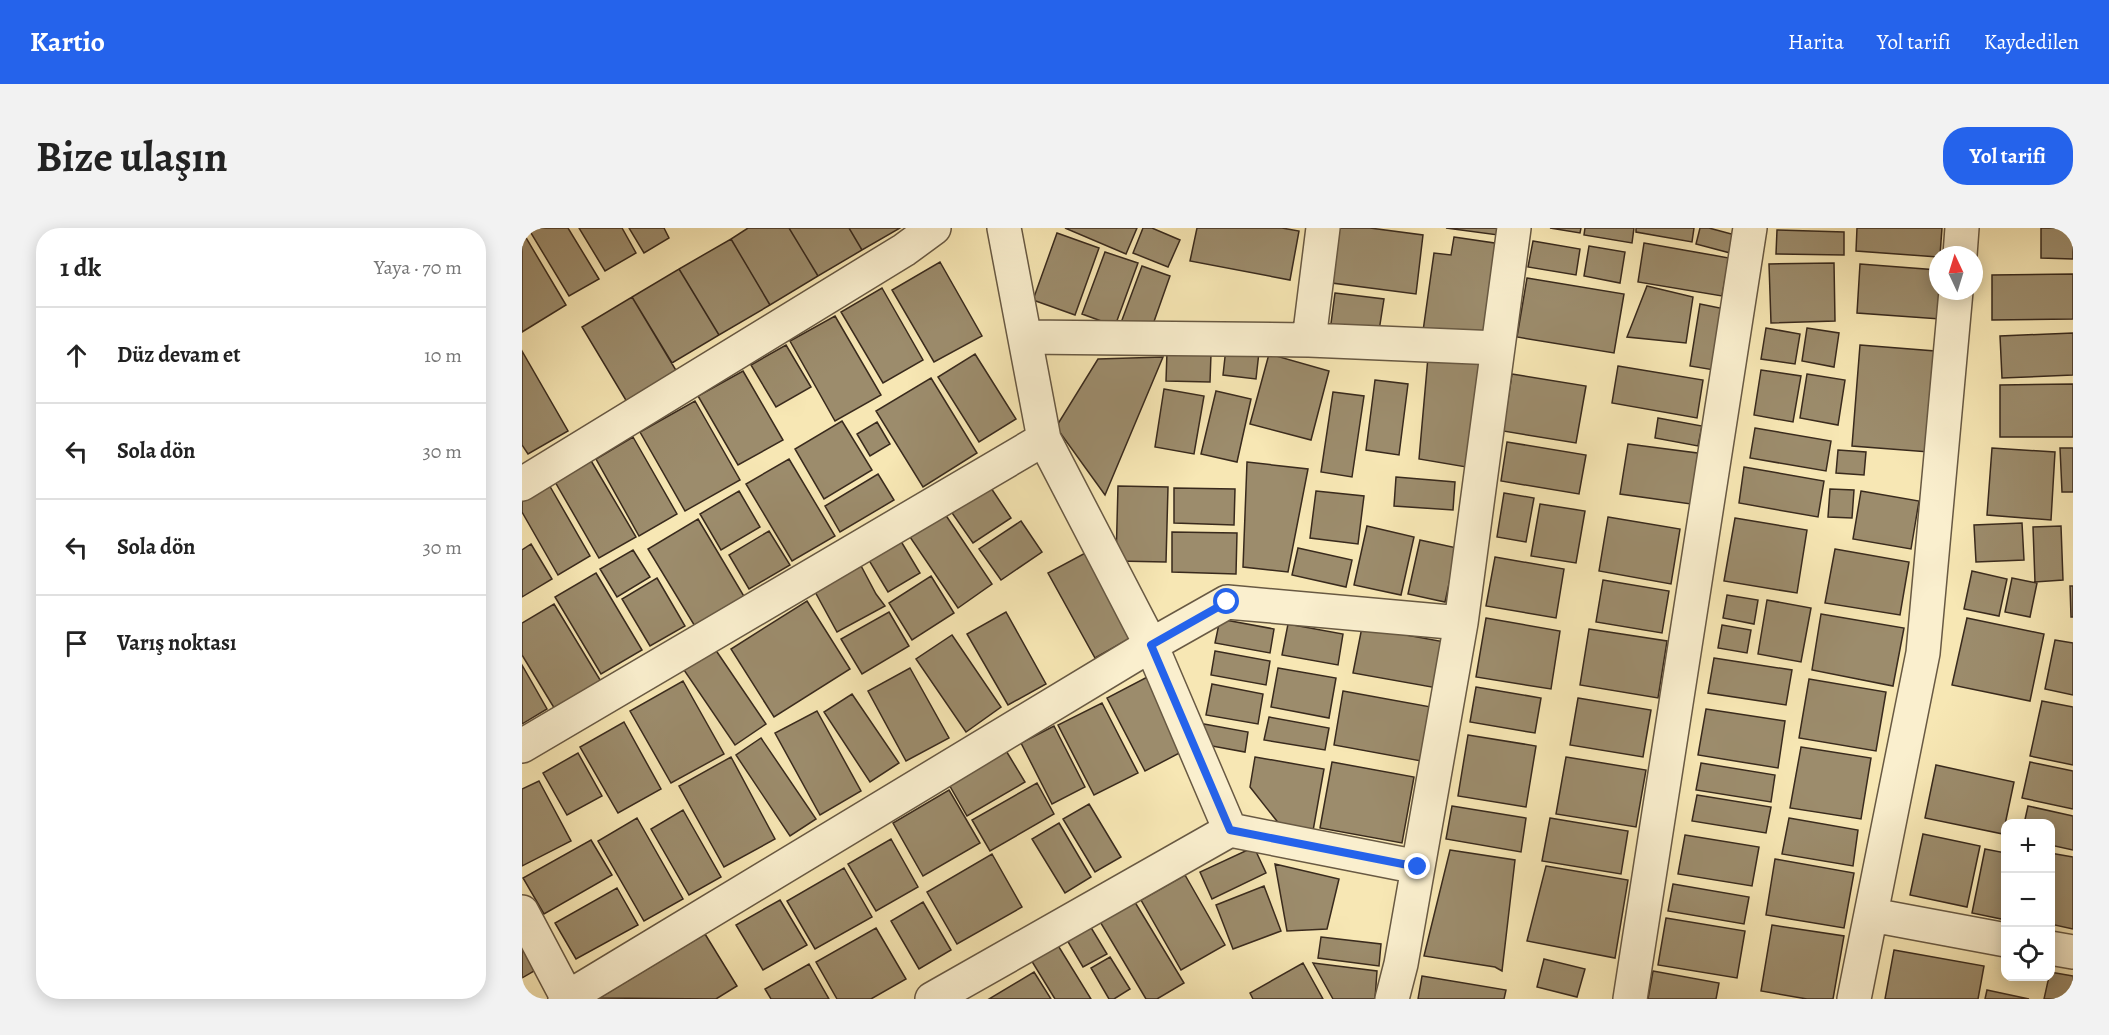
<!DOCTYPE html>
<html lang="tr">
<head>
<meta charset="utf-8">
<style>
  :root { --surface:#fff; --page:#f2f2f2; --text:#222; --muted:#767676; --line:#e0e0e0; --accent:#2563eb }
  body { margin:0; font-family:Alegreya,serif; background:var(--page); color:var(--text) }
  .controls { position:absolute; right:18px; bottom:18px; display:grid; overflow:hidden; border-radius:12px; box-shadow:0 3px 15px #0003 }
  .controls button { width:54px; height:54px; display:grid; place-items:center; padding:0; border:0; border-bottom:2px solid var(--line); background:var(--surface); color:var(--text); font:30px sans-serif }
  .compass { position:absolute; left:1407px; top:18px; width:54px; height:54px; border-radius:50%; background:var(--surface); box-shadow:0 3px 15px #0003; rotate:356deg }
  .stop { position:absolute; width:18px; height:18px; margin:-14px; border:4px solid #2563eb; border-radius:50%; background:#fff }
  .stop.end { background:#2563eb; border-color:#fff; box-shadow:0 2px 6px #0008 }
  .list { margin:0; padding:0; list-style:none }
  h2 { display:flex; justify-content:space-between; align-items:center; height:78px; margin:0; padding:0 24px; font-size:26px }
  h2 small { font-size:20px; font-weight:400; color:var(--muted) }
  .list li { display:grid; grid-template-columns:39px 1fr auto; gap:18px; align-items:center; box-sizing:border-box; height:96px; padding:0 24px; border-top:2px solid var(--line) }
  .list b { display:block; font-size:22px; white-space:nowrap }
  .list em { font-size:20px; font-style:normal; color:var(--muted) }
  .icon { flex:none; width:33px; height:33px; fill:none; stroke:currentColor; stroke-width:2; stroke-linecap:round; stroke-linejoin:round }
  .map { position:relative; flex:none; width:1551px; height:771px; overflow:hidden; border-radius:24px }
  header { display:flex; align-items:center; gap:36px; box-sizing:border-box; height:84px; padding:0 30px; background:var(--accent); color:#fff }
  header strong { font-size:28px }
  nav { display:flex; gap:33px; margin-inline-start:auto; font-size:21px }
  .intro { display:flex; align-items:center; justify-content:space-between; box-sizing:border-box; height:144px; padding:0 36px }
  h1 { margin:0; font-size:42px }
  .button { padding:15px 27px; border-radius:24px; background:var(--accent); color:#fff; font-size:21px; font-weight:700 }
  main { display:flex; gap:36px; padding:0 36px }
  aside { flex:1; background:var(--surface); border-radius:24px; box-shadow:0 3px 15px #0003 }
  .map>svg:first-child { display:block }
  .building { fill:#9c8c6c; stroke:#392a1d; stroke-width:1.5 }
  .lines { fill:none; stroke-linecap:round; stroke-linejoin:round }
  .minor-casing { stroke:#685943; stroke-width:36 }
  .minor { stroke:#faefce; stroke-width:33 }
  .route { stroke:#2563eb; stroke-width:8 }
</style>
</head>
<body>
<header>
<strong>Kartio</strong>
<nav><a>Harita</a><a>Yol tarifi</a><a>Kaydedilen</a></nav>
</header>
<div class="intro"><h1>Bize ulaşın</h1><a class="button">Yol tarifi</a></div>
<main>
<aside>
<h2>1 dk<small>Yaya · 70 m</small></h2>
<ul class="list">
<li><svg class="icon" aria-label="ahead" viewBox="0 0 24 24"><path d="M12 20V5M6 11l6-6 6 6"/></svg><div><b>Düz devam et</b></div><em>10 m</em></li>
<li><svg class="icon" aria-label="left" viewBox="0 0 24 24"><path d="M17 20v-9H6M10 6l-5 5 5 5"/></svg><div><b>Sola dön</b></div><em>30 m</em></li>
<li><svg class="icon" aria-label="left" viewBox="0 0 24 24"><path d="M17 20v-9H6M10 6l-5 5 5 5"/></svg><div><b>Sola dön</b></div><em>30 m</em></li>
<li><svg class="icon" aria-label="arrive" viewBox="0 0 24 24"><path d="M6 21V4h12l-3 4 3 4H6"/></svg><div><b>Varış noktası</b></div></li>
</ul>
</aside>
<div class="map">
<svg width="1551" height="771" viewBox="0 0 1551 771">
  <rect width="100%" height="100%" fill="#f7e7b4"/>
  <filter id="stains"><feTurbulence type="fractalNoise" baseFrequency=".00333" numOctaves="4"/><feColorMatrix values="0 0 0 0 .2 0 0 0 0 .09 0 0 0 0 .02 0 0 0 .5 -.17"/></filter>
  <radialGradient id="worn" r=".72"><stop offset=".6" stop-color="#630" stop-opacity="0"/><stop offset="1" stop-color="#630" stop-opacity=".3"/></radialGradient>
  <path class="building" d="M6,0H46L77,51L47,68Z
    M57,0H100L114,25L83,43Z
    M107,0H142L147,10L122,25Z
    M226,0H267L296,48L248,77L209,11Z
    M267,0H327L340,22L296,48Z
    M327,0H378L340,22Z
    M543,0H615L604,26Z
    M621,0H630L658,12L646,39L611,25Z
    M675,0H760L777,3L768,52L668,33Z
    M817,0H848L901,7L894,66L810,55Z
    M924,0H977L976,7Z
    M1028,0H1059L1058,5Z
    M1063,0H1112L1110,15L1062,7Z
    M1114,0H1172L1170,14L1114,4Z
    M1178,0H1187L1217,8L1212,26L1174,16Z
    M1335,0H1420L1418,27L1416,29L1334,23Z
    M1519,0H1551V31L1519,30Z
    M1255,2L1322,4V27L1254,26Z
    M0,3L44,77L0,104Z
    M535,5L577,20L553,87L511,72Z
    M932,9L979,16L965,111L901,103L912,25L929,27Z
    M209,11L248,77L197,107L157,41Z
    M1011,13L1058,21L1054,47L1006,39Z
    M1122,15L1207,30L1200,68L1116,54Z
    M1067,18L1103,24L1098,55L1062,48Z
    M583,24L616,35L593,98L560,86Z
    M418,34L460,108L412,134L370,62Z
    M1312,35L1313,93L1249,95L1247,36Z
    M1338,36L1416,42V63H1419L1418,91L1335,85Z
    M620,38L648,48L629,102L600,92Z
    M157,41L197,107L150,135L110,69Z
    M1551,46V91L1470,92V47Z
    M1005,50L1102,66L1092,125L995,109Z
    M1125,58L1171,69L1164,115L1105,109Z
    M360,60L401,132L361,155L319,84Z
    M813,65L862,71L856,109L808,103Z
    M110,69L155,144L105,174L60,99Z
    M1178,76L1208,82L1198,143L1168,138Z
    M313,88L359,167L313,193L268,113Z
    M1244,100L1278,106L1273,136L1239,131Z
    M1285,100L1317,105L1312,139L1280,133Z
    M1551,105V147L1480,150L1478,108Z
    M264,117L289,159L254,179L229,137Z
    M1338,117L1413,123L1407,224L1330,218Z
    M704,120L737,124L734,151L701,147Z
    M0,123L46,203L6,226L0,217Z
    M645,124L689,126L688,154L644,153Z
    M453,126L494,191L457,214L416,149Z
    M747,126L807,143L789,212L728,196Z
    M641,129L583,267L534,199L576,131Z
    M906,129L960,133L950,240L897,231Z
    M1096,138L1181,152L1175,190L1090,175Z
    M1239,142L1279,148L1271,194L1232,187Z
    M221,143L261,212L216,237L176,168Z
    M990,146L1064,158L1054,215L981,203Z
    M1285,146L1323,152L1316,197L1278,190Z
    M409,150L455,225L401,259L354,183Z
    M853,152L886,156L877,227L844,222Z
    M1551,156V209H1478V157Z
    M642,161L682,168L672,226L633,219Z
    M694,163L729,171L715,234L679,226Z
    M811,164L842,168L830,249L799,244Z
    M173,173L218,252L163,283L118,204Z
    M1136,190L1180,198L1176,218L1133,210Z
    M320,193L350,242L302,271L273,221Z
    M355,194L368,216L348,228L335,206Z
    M1233,200L1309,213L1304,243L1228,230Z
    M111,209L155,286L117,308L74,231Z
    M985,214L1064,227L1057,266L979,253Z
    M1106,216L1183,226L1176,277L1098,266Z
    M1470,220L1533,224L1529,292L1465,287Z
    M1538,220H1551V264H1540Z
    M1316,222L1344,224L1342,247L1314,245Z
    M68,231L114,309L77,330L32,252Z
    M267,231L313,308L270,333L224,256Z
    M725,234L786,241L766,344L721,339Z
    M1222,239L1302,253L1296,289L1217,275Z
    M356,246L372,272L318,304L303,278Z
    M874,249L933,254L931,282L872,278Z
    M26,255L68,328L36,347L0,284V270Z
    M467,257L489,290L451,315L428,282Z
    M596,258L646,259L644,334L594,333Z
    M652,260L713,261L712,297L652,295Z
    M1308,261L1332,262L1330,290L1306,289Z
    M217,263L238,299L199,322L178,286Z
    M794,263L842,268L836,316L788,310Z
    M1339,263L1397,273L1389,321L1331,311Z
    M982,265L1012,270L1004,314L975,309Z
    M1018,276L1063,283L1054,335L1009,328Z
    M423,286L470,356L436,380L388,309Z
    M1086,289L1158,301L1149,356L1077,343Z
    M1213,290L1285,302L1275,365L1202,353Z
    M176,291L223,370L174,400L126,321Z
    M499,293L520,324L479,352L457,321Z
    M1500,295L1502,332L1454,334L1452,297Z
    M845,298L892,309L879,367L832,357Z
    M1539,298L1541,352L1513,354L1511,299Z
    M247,303L268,337L227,361L207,327Z
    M650,304L715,305L714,346L650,344Z
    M377,310L398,345L366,364L345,329Z
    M898,312L935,320L923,374L886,366Z
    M9,316L30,351L0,369V322Z
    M776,320L830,332L824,359L770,347Z
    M1313,321L1387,334L1378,387L1303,375Z
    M111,322L128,349L95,369L78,341Z
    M567,323L614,407L573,430L526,345Z
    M973,329L1042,341L1034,390L964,378Z
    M337,334L354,366L363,378L315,404L291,360Z
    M1450,343L1485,351L1477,388L1442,381Z
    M74,345L120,422L79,446L33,369Z
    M409,348L432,385L390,412L367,375Z
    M135,350L163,398L128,418L100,371Z
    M1490,350L1515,355L1508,389L1483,384Z
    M1081,352L1147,363L1140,405L1074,394Z
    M1548,358H1551V389H1549Z
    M1205,367L1236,372L1232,396L1201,390Z
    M1245,372L1289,380L1279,434L1236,426Z
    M285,373L328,441L252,489L209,421Z
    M32,376L83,460L37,488L0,427V395Z
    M367,384L387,418L340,446L319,411Z
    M484,384L524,456L486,477L445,406Z
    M1299,386L1382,400L1371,458L1290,442Z
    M964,390L1038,403L1029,461L954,449Z
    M1445,390L1522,406L1508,473L1430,457Z
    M698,391L752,401L748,425L693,415Z
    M766,396L821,406L816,437L760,427Z
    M1200,397L1229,402L1225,425L1196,420Z
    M840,399L923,414L915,460L831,445Z
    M1067,401L1145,413L1136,470L1058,457Z
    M430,407L479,479L444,504L394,431Z
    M1533,412L1551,415V467L1523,461Z
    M193,421L244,496L213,517L162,442Z
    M693,423L748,433L744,457L689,447Z
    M1192,430L1270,442L1264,477L1186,465Z
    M0,437L25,481L0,496Z
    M388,440L427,510L384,533L346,463Z
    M756,440L814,450L807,490L749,479Z
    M631,446L669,519L623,543L585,470Z
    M1287,451L1364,464L1354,523L1277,510Z
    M161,453L202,526L149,555L108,483Z
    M690,456L741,466L736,496L684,487Z
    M954,459L1019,470L1013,505L948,494Z
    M821,463L909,479L899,533L812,517Z
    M330,466L377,535L348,554L302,484Z
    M1056,470L1129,482L1121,529L1048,517Z
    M1520,473L1551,479V537L1508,528Z
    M580,475L616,545L572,567L536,497Z
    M1184,481L1263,493L1256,540L1176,527Z
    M295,483L339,563L298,587L253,505Z
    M747,489L807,500L803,522L742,512Z
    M102,494L139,561L96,585L58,519Z
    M682,496L726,504L723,524L679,516Z
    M532,498L563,559L530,576L499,515Z
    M946,507L1014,518L1004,579L936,568Z
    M239,510L294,591L268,608L214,527Z
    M1279,519L1349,530L1339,591L1268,580Z
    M483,521L503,554L445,588L425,553Z
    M56,525L80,568L45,587L21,545Z
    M209,529L253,611L202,639L157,558Z
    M733,529L802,541L791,603L758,597L728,559Z
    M1044,529L1124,542L1114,599L1034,586Z
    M810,534L892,549L880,615L798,600Z
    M1508,534L1551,543V581L1500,570Z
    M1179,535L1253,547L1249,574L1174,562Z
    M1414,537L1492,554L1481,606L1403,590Z
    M17,553L49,613L0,638V561Z
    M515,555L532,586L468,623L450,592Z
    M427,562L458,615L401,648L371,595Z
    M1175,567L1249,579L1244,605L1170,593Z
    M567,576L599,629L573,644L541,591Z
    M930,578L1004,590L999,624L924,611Z
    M1506,578L1551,588V622L1528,617V596H1502Z
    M161,582L199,649L167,667L129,601Z
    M115,590L161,671L122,693L76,613Z
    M1028,590L1106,603L1099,646L1020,633Z
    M1267,590L1336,602L1331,638L1260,626Z
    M537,595L569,649L543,665L510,611Z
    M1401,606L1458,618L1445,679L1388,667Z
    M1163,607L1237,619L1230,658L1156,646Z
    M369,611L396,659L354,683L326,636Z
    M69,612L90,647L22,686L1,650Z
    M732,619L744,645L690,671L678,644Z
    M1463,621L1484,625V692L1450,685Z
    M928,622L993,632L980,743L973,739L902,728Z
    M1528,625L1551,629V701L1528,696Z
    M470,626L500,679L435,716L405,664Z
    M1253,631L1332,645L1322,700L1244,687Z
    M753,636L817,651L805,701L765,703Z
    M1024,638L1106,652L1093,730L1005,713Z
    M322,640L350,689L293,721L265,673Z
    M663,647L703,717L659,742L619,672Z
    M1151,656L1227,669L1222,696L1146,683Z
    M742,658L759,703L711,721L694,677Z
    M95,660L116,697L54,731L33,695Z
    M611,671L662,755L635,771H624L577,692Z
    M258,672L285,717L241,742L214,697Z
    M401,674L429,722L397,741L369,693Z
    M1144,690L1223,703L1215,750L1136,737Z
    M565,693L585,726L561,739L542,707Z
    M1250,697L1322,708L1311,771H1285L1239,763Z
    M354,700L384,751L349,771H315L294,734Z
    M0,706L19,739L0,750Z
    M183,706L215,758L194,771L77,770Z
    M799,709L859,716L857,738L796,730Z
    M532,711L569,771H533L506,727Z
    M1372,722L1462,738L1456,771H1363Z
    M588,729L608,761L592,771H587L569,740Z
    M1022,731L1063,741L1055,769L1015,759Z
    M781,735L801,771H731L728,765Z
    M791,735L855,743L853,771H811Z
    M287,736L307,771H249L243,761Z
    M1131,743L1197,755L1194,771H1126Z
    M512,744L529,771H467Z
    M1528,744L1551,748V771H1522Z
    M900,748L984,762L982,771H896Z
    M1465,762L1507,771H1463Z"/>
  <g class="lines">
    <defs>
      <path id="minor" d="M1438,27L1440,0
        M503,109L787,112L976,120
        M787,112L801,0
        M522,211L629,417L708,602
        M0,256L382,22L412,0
        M0,518L522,211L482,0
        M0,684L46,771
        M1350,687L1484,712
        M1528,720L1551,724
        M43,771L629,417L705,374L939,395
        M410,771L708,602L896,639
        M870,771L879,736L939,395L992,0
        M1108,771L1228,0
        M1332,771L1401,425L1434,63"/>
    </defs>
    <use href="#minor" class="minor-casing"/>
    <use href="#minor" class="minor"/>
  </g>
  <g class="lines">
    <path class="route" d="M705,374L629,417L708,602L896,639"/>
  </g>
  <rect width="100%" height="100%" filter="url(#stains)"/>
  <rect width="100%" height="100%" fill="url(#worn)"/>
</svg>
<div class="controls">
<button>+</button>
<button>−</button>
<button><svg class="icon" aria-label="locate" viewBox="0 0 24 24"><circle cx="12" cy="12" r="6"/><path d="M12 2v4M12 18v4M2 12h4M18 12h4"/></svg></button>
</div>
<svg class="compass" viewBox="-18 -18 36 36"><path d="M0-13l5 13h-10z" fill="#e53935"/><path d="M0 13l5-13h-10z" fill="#767676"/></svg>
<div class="stop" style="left:705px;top:374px"></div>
<div class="stop end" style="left:896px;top:639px"></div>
</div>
</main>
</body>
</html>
